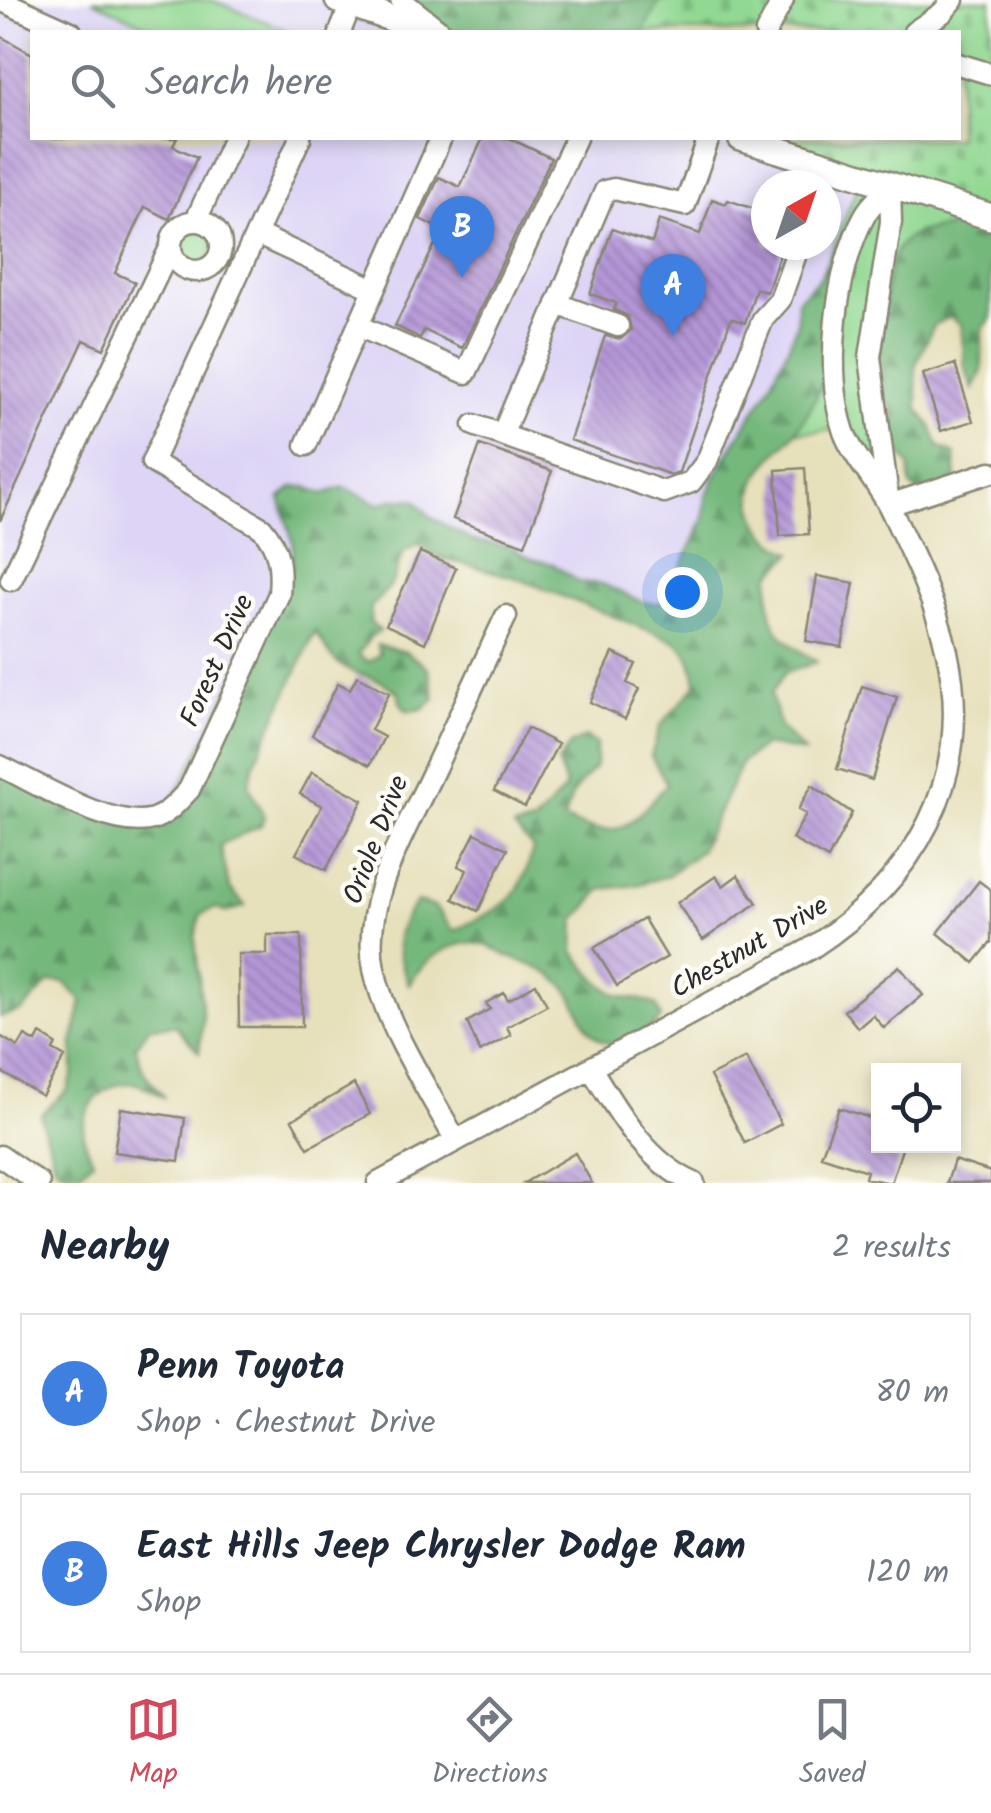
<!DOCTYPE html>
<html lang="en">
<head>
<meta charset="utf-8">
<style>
  :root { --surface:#fff; --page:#f6f6f7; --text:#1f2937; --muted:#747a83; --line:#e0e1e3; --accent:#d1495b }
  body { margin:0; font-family:Kalam,sans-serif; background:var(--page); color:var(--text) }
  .controls { position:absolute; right:30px; bottom:30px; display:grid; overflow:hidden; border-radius:0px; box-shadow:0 5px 15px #0003 }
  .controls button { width:90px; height:90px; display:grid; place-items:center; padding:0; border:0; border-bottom:2px solid var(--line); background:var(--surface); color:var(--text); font:50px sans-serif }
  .compass { position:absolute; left:751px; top:170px; width:90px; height:90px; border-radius:50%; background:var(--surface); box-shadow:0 5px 15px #0003; rotate:40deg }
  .you { position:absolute; left:682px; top:592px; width:35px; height:35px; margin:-25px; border:8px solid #fff; border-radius:50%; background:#1a73e8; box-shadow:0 0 0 15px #1a73e833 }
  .badge { display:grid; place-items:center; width:65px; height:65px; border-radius:50%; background:var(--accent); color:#fff; font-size:32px; font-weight:700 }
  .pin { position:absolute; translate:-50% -82px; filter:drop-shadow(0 2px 5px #0008) }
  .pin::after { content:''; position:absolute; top:52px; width:35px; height:30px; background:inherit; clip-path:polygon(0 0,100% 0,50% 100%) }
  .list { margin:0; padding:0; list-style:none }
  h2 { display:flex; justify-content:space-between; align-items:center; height:130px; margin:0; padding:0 40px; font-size:42px }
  h2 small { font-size:32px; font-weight:400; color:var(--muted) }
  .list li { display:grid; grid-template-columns:65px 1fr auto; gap:30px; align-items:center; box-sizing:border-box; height:160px; margin:0 20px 20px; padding:0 20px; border:2px solid var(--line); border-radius:0px }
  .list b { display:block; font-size:38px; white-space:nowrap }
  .list p { margin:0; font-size:32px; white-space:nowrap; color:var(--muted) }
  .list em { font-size:32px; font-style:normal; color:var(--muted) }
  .icon { flex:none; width:55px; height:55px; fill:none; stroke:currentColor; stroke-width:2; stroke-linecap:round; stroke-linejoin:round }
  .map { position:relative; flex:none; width:991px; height:1183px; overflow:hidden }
  .search { position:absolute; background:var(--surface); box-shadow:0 5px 15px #0003; left:30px; right:30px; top:30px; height:110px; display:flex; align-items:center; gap:25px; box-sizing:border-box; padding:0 35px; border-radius:0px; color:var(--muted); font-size:38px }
  .sheet { height:490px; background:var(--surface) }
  nav { display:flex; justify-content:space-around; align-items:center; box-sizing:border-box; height:140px; border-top:2px solid var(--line); background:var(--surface); font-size:28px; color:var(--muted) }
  nav a { display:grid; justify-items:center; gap:5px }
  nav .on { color:var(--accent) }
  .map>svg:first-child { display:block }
  .built { fill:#ded5f6; fill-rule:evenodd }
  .green { fill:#91d892; stroke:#5e825e; stroke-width:2.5 }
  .forest { fill:url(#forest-firs); stroke:#507254; stroke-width:2.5 }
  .cemetery { fill:url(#cemetery-stones); stroke:#5e825e; stroke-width:2.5 }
  .building { fill:url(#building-back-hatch) }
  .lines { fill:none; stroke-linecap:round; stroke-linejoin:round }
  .minor-casing { stroke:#888673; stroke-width:25 }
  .major-casing { stroke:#888673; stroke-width:30 }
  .minor { stroke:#fff; stroke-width:20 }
  .major { stroke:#fff; stroke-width:25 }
  .labels { text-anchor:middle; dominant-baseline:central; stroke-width:9; stroke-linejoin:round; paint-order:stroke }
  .street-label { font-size:28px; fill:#2b2b2b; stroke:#fdfcf7 }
</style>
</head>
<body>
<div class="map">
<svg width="991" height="1183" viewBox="0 0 991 1183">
  <defs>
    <pattern id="forest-firs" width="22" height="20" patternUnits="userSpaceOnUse" patternTransform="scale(2.5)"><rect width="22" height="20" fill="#74b87c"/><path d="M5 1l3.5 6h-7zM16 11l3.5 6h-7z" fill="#5f9666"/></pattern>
    <pattern id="cemetery-stones" width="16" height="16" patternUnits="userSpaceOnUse" patternTransform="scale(2.5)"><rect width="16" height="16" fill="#91d892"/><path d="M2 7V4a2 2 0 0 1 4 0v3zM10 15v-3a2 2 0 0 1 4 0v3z" fill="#7dba7e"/></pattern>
    <pattern id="building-back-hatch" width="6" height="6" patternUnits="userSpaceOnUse" patternTransform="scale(2.5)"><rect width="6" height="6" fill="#b597d8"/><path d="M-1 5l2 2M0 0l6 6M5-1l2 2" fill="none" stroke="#937baf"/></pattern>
  </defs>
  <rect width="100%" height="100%" fill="#fdfcf7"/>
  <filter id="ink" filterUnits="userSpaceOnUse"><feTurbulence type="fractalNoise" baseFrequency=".01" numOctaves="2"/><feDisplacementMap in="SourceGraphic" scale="20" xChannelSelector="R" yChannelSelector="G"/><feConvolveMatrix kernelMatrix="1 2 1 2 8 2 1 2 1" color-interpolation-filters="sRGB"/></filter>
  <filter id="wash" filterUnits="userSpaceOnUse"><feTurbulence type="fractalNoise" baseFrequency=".0048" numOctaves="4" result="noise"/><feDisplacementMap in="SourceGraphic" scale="40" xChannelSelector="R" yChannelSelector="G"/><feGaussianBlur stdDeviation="2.25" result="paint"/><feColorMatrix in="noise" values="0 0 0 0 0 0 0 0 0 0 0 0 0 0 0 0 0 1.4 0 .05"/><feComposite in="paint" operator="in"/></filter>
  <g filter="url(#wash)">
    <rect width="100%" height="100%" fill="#e6e0bb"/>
    <path class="built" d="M0,0H338L431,32H32V138H741L861,178L673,640L367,518L189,790L137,822L0,766ZM766,185H826V245H766Z"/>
    <path class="green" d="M92,0H212L291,32H160Z
      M861,178L991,217V237L961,226L917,232L878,349L880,357H871L889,505L843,430L796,432L821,388L830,266L822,274Z
      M177 246a18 18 0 1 1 36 0a18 18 0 1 1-36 0Z"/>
    <path class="forest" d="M405,0H698L679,32H445Z
      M961,226L991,237V318L982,330V371L973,390L965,368L961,325L950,317L934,325L915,366L918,409L931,426L939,447L955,454L956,479L922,497L911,486L909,465L898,450L891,406L880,393C888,365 879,370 878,348C877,333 882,316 884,301C893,240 898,232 961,226Z
      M834,264L838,268C835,308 837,353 819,390C813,404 805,418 796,431C787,443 775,453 765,466C739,500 757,537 793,553L770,575C767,627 774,634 817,662L785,673L771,694L780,727L804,752L765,745L742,762L700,851L667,876L636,885L602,889L575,921L574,952C587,968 602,991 624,997C638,1001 640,997 656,1005L661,1018C648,1033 630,1048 608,1043C584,1037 581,1006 567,989C550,969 529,965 507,956C500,953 493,947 486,945C455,936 424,959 409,984C395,950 390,932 417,902L435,907L454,931C504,905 519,906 533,848L514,828L534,823L566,788L558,763L570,745L586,737L596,744V766L573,792L564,820C622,842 628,827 667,784L651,756L660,726L696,685C694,665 690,651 673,640L514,577L441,558L419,544L404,551L391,585L371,607L370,622L380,631L371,636L358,654L368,662L380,654L377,645L406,652L428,668L435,698C427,708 419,712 406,710L400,702L399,694C383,678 367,678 347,669C330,661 325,644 315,632L254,764L249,785L264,816L261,825L220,845L229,887L245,906L227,912L215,908L200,915L195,938L203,1019L199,1052L175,1025L150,1027L135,1046L144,1073L165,1098C157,1094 146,1086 137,1084C107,1078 79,1108 84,1137C85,1144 90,1153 93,1160L80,1172C57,1173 55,1169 50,1148C47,1135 41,1127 41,1114L67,1091L73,1074V1043L82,1001L64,982H50L22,1011L0,1017V766L102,814L167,812L292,568L293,542L280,499L293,487H307L323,494L344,487L379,504L396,499L415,500L431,517L473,541L507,546L532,559L553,564L578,582L602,584L642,602L658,604L668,595L704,519L706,497L716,473L767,391L790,343L797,323V300Z"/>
    <path class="cemetery" d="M660,0H991V217L741,138H958V32H643Z"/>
    <g id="blocks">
      <path class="building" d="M0,36L32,54V138H177L173,146L197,157L169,219L145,207L115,273L135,282L104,349L84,340L0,521Z
        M483,138H509L551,158L462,348L424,330L420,338L395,326L442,230L420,219L439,177L460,187Z
        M712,199L726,204L728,200L763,212L766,245H783L767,292L756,289L745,323L731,318L679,472L671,475L570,440L605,336L621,339L631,330L628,316L614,310L616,303L590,294L612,229L652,243L659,220L700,234Z
        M955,364L973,421L941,431L923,374Z
        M480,445L552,471L525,545L453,519Z
        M805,468L809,534L780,536L776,470Z
        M420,552L456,568L425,643L386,625Z
        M817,576L854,583L842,647L806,641Z
        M613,653L636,664L627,683L639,689L625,719L590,702Z
        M357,676L389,693L371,730L384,737L370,765L312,735L338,683L350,689Z
        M862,686L897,697L872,780L837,769Z
        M527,728L558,744L525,807L494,791Z
        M312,772L363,800L326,870L296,854L322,806L300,794Z
        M812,785L852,813L828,859L792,839L806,814L798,810Z
        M475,833L508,849L478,911L453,899L467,870L458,866Z
        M738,875L757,903L703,940L677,903L716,876L723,886Z
        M979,881L991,890V942L974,963L938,933Z
        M644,919L667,957L617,986L594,948Z
        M267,935H301L302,1027H239L238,954H267Z
        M899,966L923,995L884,1028L873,1015L858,1028L844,1011Z
        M536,984L547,1005L507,1027L511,1035L480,1052L467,1022L490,1009L486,1003L504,993L508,1000Z
        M40,1034L56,1044L53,1050L65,1057L42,1096L0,1071V1036L18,1047L25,1036L36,1042Z
        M746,1058L781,1124L745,1143L710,1076Z
        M354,1084L370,1114L308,1148L292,1120Z
        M121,1108L185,1118L179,1161L114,1152Z
        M839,1108L877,1120L874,1130L878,1131V1146H903L891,1183L865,1178L867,1171L821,1156Z
        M575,1153L592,1183H524Z
        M954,1160L991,1172V1183H947Z"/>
    </g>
  </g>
  <g filter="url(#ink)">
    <use href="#blocks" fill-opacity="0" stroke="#888673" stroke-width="2.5"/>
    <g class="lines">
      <defs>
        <path id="minor" d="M0,0L71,32
          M401,0L440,31
          M340,32L351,4L348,0
          M766,32L783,0
          M914,32L942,13L953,0
          M958,64L991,74
          M441,138L358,326L466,373L576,138
          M709,138L685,205L614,189L605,191L502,435L664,492L691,482L707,461L763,319L780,300L799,245
          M196,220L234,138
          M171 246a25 25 0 1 1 50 0a25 25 0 1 1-50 0Z
          M256,234L374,289
          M557,304L618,326
          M474,425L502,435
          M306,445L358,326
          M889,505L991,472
          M11,580L171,246
          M0,766C37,783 112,831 153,819C168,814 178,801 189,790L279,594C281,568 280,549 262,528L152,462L300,138
          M592,1070C618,1112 646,1162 694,1183
          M456,1141C428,1089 386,1027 374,969C360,900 408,828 435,768C459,717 482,666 506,616
          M0,1156L39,1183
          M378,1183L810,949C915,881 975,779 947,652C936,603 912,554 891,510C878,482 855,461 844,432C824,374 835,268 865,215C870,205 881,196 890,187L891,222L870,357L889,505"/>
        <path id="major" d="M338,0L431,32
          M741,138L991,217"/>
      </defs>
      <use href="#minor" class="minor-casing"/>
      <use href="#major" class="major-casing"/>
      <use href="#minor" class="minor"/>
      <use href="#major" class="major"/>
    </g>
  </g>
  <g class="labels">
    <g class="street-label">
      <text transform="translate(218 661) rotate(-66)">Forest Drive</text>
      <text transform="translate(377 840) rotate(-69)">Oriole Drive</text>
      <text transform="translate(750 948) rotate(-30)">Chestnut Drive</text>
    </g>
  </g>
</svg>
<div class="controls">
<button><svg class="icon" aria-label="locate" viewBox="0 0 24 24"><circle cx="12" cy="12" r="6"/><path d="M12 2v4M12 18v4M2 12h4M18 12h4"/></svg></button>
</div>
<svg class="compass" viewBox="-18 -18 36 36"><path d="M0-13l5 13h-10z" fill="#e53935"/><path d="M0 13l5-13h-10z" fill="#747a83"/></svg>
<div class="you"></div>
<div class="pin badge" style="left:673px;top:336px;background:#3f7fe0">A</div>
<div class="pin badge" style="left:462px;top:278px;background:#3f7fe0">B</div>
<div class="search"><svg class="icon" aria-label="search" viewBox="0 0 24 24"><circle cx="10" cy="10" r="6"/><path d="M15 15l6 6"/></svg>Search here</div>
</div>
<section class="sheet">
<h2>Nearby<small>2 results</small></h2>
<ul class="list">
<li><span class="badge" style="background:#3f7fe0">A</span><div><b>Penn Toyota</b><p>Shop · Chestnut Drive</p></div><em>80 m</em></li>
<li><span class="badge" style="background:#3f7fe0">B</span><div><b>East Hills Jeep Chrysler Dodge Ram</b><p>Shop</p></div><em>120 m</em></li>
</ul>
</section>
<nav>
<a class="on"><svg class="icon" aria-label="map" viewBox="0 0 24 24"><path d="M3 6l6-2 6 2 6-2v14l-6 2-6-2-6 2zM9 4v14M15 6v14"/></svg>Map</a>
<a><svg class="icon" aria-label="directions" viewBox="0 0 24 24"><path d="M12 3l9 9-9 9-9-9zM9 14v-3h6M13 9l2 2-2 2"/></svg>Directions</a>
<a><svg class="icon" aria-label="saved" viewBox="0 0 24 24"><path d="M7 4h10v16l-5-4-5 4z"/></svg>Saved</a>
</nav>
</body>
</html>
